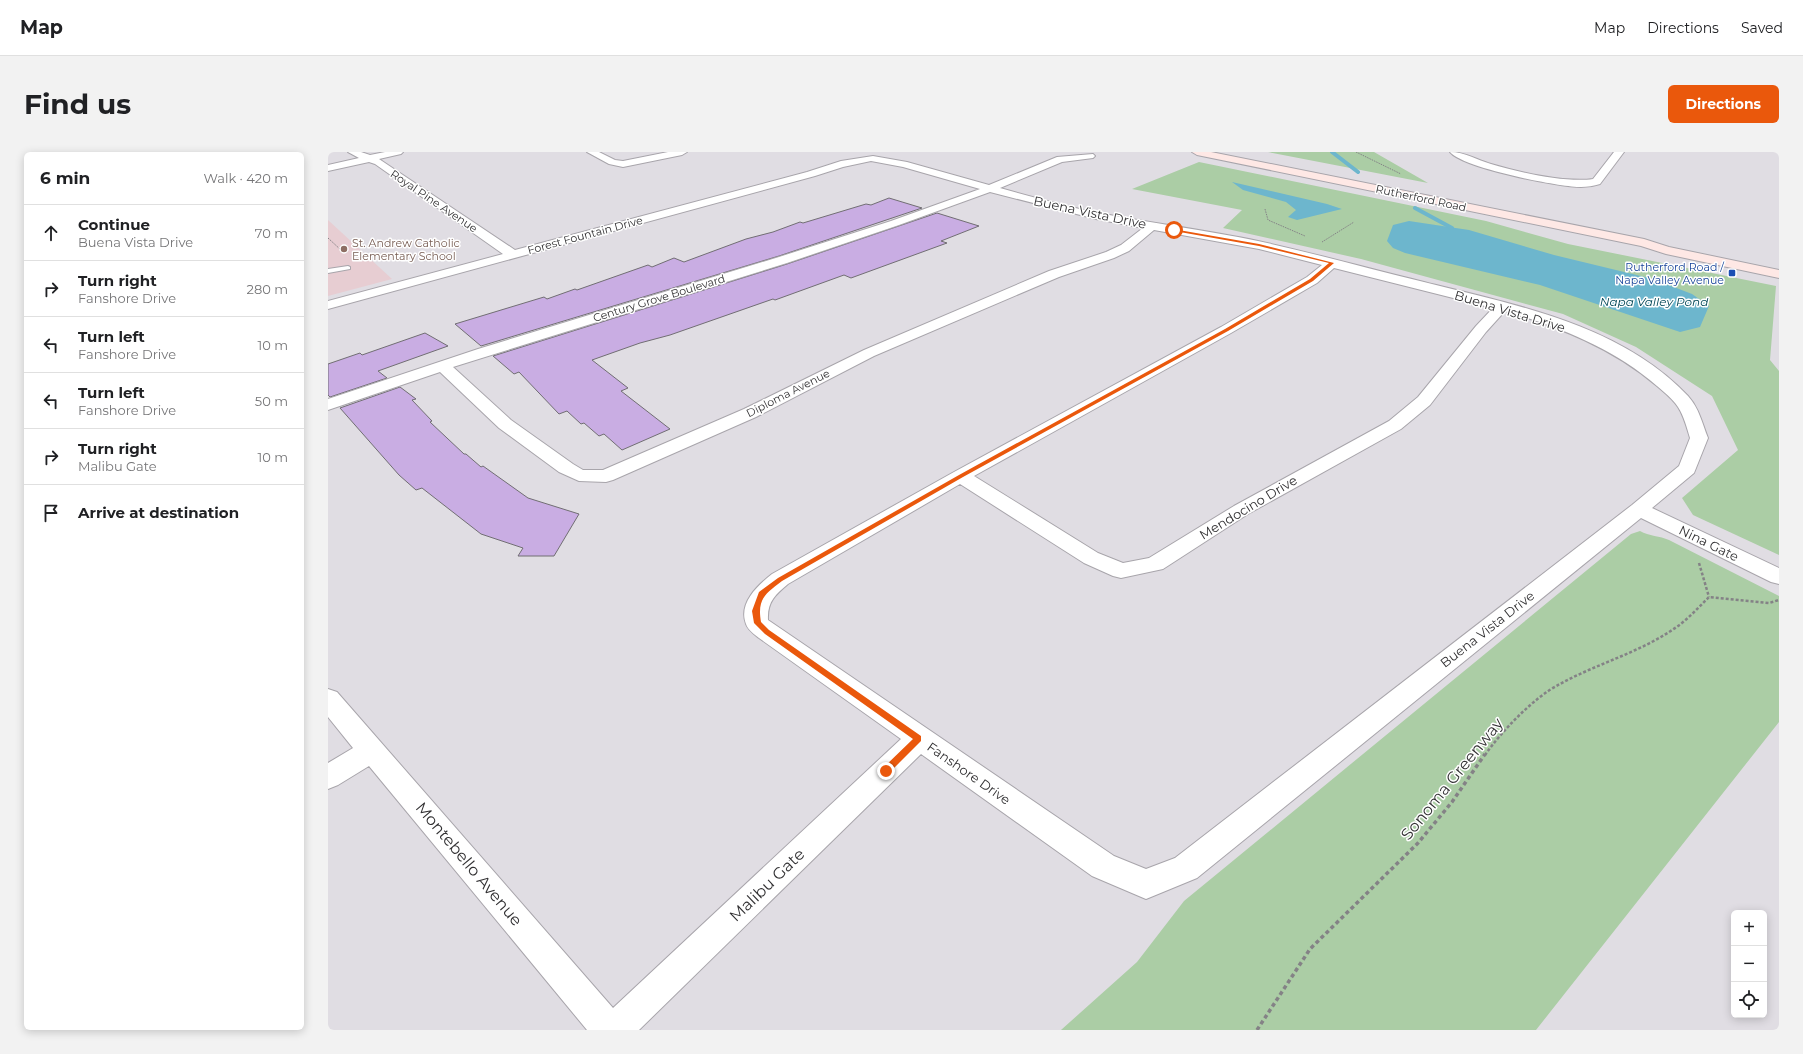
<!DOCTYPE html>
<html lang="en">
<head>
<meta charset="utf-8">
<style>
  :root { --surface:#fff; --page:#f2f2f2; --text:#202124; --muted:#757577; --line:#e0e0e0; --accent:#ea580c }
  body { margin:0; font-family:Montserrat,sans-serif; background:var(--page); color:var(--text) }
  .controls { position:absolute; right:12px; bottom:12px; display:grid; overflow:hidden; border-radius:6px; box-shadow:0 2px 10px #0003 }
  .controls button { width:36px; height:36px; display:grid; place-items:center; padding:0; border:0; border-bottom:1px solid var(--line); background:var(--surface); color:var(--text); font:20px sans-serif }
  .stop { position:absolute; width:12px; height:12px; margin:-9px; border:3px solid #ea580c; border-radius:50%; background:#fff }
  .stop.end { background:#ea580c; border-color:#fff; box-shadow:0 1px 4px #0008 }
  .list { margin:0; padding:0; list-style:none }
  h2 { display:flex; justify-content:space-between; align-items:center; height:52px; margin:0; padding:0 16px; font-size:17px }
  h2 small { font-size:13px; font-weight:400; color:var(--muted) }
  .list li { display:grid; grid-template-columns:26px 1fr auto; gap:12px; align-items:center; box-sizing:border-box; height:56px; padding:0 16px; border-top:1px solid var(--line) }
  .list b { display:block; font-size:15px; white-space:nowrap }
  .list p { margin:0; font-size:13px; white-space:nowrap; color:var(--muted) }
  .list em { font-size:13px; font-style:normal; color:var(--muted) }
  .icon { flex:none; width:22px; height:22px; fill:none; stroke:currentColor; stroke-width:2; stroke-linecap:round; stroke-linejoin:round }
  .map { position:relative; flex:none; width:1451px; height:878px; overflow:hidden; border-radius:6px }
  header { display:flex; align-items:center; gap:24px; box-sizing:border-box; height:56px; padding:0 20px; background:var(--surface); border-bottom:1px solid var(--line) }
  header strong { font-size:19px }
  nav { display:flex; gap:22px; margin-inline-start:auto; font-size:14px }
  .intro { display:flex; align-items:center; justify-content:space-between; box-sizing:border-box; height:96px; padding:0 24px }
  h1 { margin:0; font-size:28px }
  .button { padding:10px 18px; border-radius:6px; background:var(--accent); color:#fff; font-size:14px; font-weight:700 }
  main { display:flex; gap:24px; padding:0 24px }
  aside { flex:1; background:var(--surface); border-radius:6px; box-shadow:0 2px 10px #0003 }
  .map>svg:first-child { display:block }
  .education { fill:#e7cdd2 }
  .green { fill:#abcda5 }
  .water { fill:#6db6cd }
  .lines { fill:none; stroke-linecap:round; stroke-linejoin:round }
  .stream { stroke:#6db6cd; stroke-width:4 }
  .building { fill:#c9ade3; stroke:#716e73 }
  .lane-casing { stroke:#a8a5ab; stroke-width:2 }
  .street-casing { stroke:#a8a5ab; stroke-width:2 }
  .secondary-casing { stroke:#a8a5ab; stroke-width:2 }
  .path-far3 { stroke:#848286; stroke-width:1; stroke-dasharray:1.5 1; stroke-linecap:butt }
  .path-far2 { stroke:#848286; stroke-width:1.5; stroke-dasharray:2 1.5; stroke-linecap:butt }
  .path-far1 { stroke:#848286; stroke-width:2.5; stroke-dasharray:3 2; stroke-linecap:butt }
  .path { stroke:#848286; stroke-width:3.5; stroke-dasharray:4 3; stroke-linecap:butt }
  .lane { fill:#fff; fill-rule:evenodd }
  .street { fill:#fff; fill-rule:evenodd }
  .secondary { fill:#fee8e5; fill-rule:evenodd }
  .route { fill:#ea580c }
  .education-dot { fill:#8d6e63; stroke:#fff; stroke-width:1.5 }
  .transit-dot { fill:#1a4fb4; stroke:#fff; stroke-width:1.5 }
  .labels { text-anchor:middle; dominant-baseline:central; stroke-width:3; stroke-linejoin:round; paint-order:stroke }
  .far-street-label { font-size:11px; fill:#323133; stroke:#fff }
  .far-education-label { font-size:11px; fill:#785e54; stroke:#fff; text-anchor:start }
  .far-transit-label { font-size:11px; fill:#164399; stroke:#fff; text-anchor:end }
  .far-water-label { font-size:12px; font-style:italic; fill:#004656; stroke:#fff }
  .street-label { font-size:13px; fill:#323133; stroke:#fff }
  .near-street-label { font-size:16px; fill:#323133; stroke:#fff }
</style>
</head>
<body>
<header>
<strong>Map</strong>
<nav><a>Map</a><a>Directions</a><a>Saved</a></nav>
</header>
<div class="intro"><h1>Find us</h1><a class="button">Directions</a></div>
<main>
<aside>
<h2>6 min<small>Walk · 420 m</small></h2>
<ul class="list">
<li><svg class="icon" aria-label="ahead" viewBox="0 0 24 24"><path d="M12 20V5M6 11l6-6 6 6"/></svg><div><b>Continue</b><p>Buena Vista Drive</p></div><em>70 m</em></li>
<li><svg class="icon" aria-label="right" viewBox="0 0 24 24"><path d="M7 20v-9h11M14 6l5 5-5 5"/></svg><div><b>Turn right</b><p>Fanshore Drive</p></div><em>280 m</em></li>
<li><svg class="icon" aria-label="left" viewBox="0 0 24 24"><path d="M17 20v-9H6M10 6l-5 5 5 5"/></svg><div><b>Turn left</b><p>Fanshore Drive</p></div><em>10 m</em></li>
<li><svg class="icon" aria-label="left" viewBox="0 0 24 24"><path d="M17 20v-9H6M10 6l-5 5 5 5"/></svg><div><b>Turn left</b><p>Fanshore Drive</p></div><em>50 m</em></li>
<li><svg class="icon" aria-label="right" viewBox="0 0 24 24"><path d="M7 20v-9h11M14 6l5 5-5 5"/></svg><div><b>Turn right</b><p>Malibu Gate</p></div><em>10 m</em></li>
<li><svg class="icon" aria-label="arrive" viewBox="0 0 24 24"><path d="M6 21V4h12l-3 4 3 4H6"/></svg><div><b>Arrive at destination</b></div></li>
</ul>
</aside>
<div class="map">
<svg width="1451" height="878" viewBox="0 0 1451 878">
  <rect width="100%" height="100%" fill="#e0dde3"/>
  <path class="education" d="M0,68L64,127L0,144Z"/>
  <path class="green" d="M940,0H1046L1100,31Z
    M871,10L1158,69L1240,92L1448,134L1442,208L1451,219V403L1365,363L1354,346L1410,298L1384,244L1308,195L1235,162L1033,107L895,76L914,58L804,37Z
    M1312,379C1321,384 1332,384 1341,388L1451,444V570L1208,878H733L809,810L856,749L1303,382Z"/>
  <path class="water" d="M904,30L999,52L1014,57L969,68L960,65L968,58L958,50L915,38Z
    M1081,69L1141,78L1226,103L1325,127L1364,142L1381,154L1372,175L1352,180L1212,133L1077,101L1065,96L1059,89L1065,73Z"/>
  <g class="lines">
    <path class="stream" d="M1004,0L1030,20
      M1087,56L1124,76"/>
  </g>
  <path class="building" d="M561,46L594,56L451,104L153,194L127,172L216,145L219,147L247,137L249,138L320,113L324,115L346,106L356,110L418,87L445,80L472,70L475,71L538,52L543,53Z
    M609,61L651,74L613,89L619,91L523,126L516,123L447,148L445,147L342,183L312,191L264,208L300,236L293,239L342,277L294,298L276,282L271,284L256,271L253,272L239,259L231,262L191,220L186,222L165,204L459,112Z
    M97,181L120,194L50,219L59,226L2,245L0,243V212L32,201L34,203Z
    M72,235L88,247L84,248L104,269L102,270L136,302H138L153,315L155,314L200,346L251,362L226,404H190L195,396L153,382L94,336L88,338L71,323L12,256Z"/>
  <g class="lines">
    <defs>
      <path id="lane" d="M20,114L22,115V117L0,121V117Z"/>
      <path id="street" d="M20,0H33L42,3L57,0H75L73,2L51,7L187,98L479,20L513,9L545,4L579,10L661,33L729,5L765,2L767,4L765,6L734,10L672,36C704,45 737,54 770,61C823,71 877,78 930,89C986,101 1041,117 1096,130C1187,153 1292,172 1360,244C1371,256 1374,271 1380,286L1366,321L1324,356L1451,416V432L1443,430L1313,366L869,726L818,747L764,724L593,602L311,878H259L41,614L10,633L0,637V611L25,596L0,565V537L9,540L285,856L573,587L431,486C426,482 420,478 418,472C410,451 430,433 444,422L626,320L893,175L979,125L994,113L931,97L826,78L801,99L786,106L731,125L546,204L428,265L285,328L278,330L251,329L231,320L171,276L112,220L0,258V247L150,197L451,105L563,69L652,37L575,15L543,9L515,15L487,24L0,157V149L175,102L47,12L41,10L0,19V13L31,6ZM662,40L768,67L815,76L793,93L778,100L721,119L536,198L416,257L275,318H255L245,312L183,268L125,215L459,111L571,73ZM1006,116L1165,156L1148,174L1090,245L1061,269L906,354L821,406L795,411L770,401L646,324L903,181L989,131ZM1177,159C1231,175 1285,196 1329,234C1336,240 1345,247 1350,255C1356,264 1359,276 1362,286L1351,314L1304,353L847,706L818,717L786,704L440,468C439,450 447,443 460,432L632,332L756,411L785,424L793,426L835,417L920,362L1073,277L1102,253L1158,180Z
        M259,0H271L287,8L295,9L340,0H359L354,3L295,15L281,12Z
        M1122,0C1137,0 1149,8 1163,12C1190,20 1238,31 1265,27L1286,0H1296L1272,32C1266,34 1259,35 1253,35C1231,35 1135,16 1122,0Z"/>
      <path id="secondary" d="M864,0H883L1316,87L1341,95L1451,118V126L1338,102L1313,94L869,3Z"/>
    </defs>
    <use href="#lane" class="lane-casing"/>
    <use href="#street" class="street-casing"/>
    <use href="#secondary" class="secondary-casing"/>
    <path class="path-far3" d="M1028,0L1073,22
      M937,57L940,68L977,84
      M0,86L14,99
      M994,90L1026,70"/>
    <path class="path-far2" d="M13,98L15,100"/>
    <path class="path-far1" d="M1371,411L1381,445
      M1157,603C1173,580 1206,545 1232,532C1270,511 1314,500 1350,474C1361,466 1371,455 1381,445L1441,451L1451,448"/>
    <path class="path" d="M929,878L982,797L1090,691L1124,650L1157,602"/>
    <use href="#lane" class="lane"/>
    <use href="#street" class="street"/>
    <use href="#secondary" class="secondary"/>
  </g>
  <path class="route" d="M845,77L931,92L1006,111L985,129L900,179L635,325L454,429C437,442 429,447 433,470L441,478L593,584V589L561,621H555V616L585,587L437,482L426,471L424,459L431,440L450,426L631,323L897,177L982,127L1001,111L931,94L846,79Z"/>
  <circle class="education-dot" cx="16" cy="97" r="4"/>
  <rect class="transit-dot" x="1400" y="117" width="8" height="8" rx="2"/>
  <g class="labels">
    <g class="far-street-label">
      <text transform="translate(1093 46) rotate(12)">Rutherford Road</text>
      <text transform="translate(106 49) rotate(34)">Royal Pine Avenue</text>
      <text transform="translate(257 83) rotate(-15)">Forest Fountain Drive</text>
      <text transform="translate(331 146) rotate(-17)">Century Grove Boulevard</text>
      <text transform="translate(460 241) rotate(-27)">Diploma Avenue</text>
    </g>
    <g class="far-education-label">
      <text x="24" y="91">St. Andrew Catholic<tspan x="24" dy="13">Elementary School</tspan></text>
    </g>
    <g class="far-transit-label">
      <text x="1396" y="115">Rutherford Road /<tspan x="1396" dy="13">Napa Valley Avenue</tspan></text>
    </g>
    <g class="far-water-label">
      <text x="1326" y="149">Napa Valley Pond</text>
    </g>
    <g class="street-label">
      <text transform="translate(762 60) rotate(12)">Buena Vista Drive</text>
      <text transform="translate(1182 159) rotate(17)">Buena Vista Drive</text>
      <text transform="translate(920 355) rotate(-31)">Mendocino Drive</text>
      <text transform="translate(1381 391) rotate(26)">Nina Gate</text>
      <text transform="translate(1159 477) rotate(-38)">Buena Vista Drive</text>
      <text transform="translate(641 621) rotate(35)">Fanshore Drive</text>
    </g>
    <g class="near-street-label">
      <text transform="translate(1124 627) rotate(-51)">Sonoma Greenway</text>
      <text transform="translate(141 712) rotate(50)">Montebello Avenue</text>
      <text transform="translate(439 733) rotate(-44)">Malibu Gate</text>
    </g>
  </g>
</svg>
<div class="controls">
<button>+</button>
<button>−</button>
<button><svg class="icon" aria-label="locate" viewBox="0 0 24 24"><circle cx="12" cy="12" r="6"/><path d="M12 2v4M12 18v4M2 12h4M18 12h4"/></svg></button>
</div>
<div class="stop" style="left:846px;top:78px"></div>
<div class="stop end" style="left:558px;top:619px"></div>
</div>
</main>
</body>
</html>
